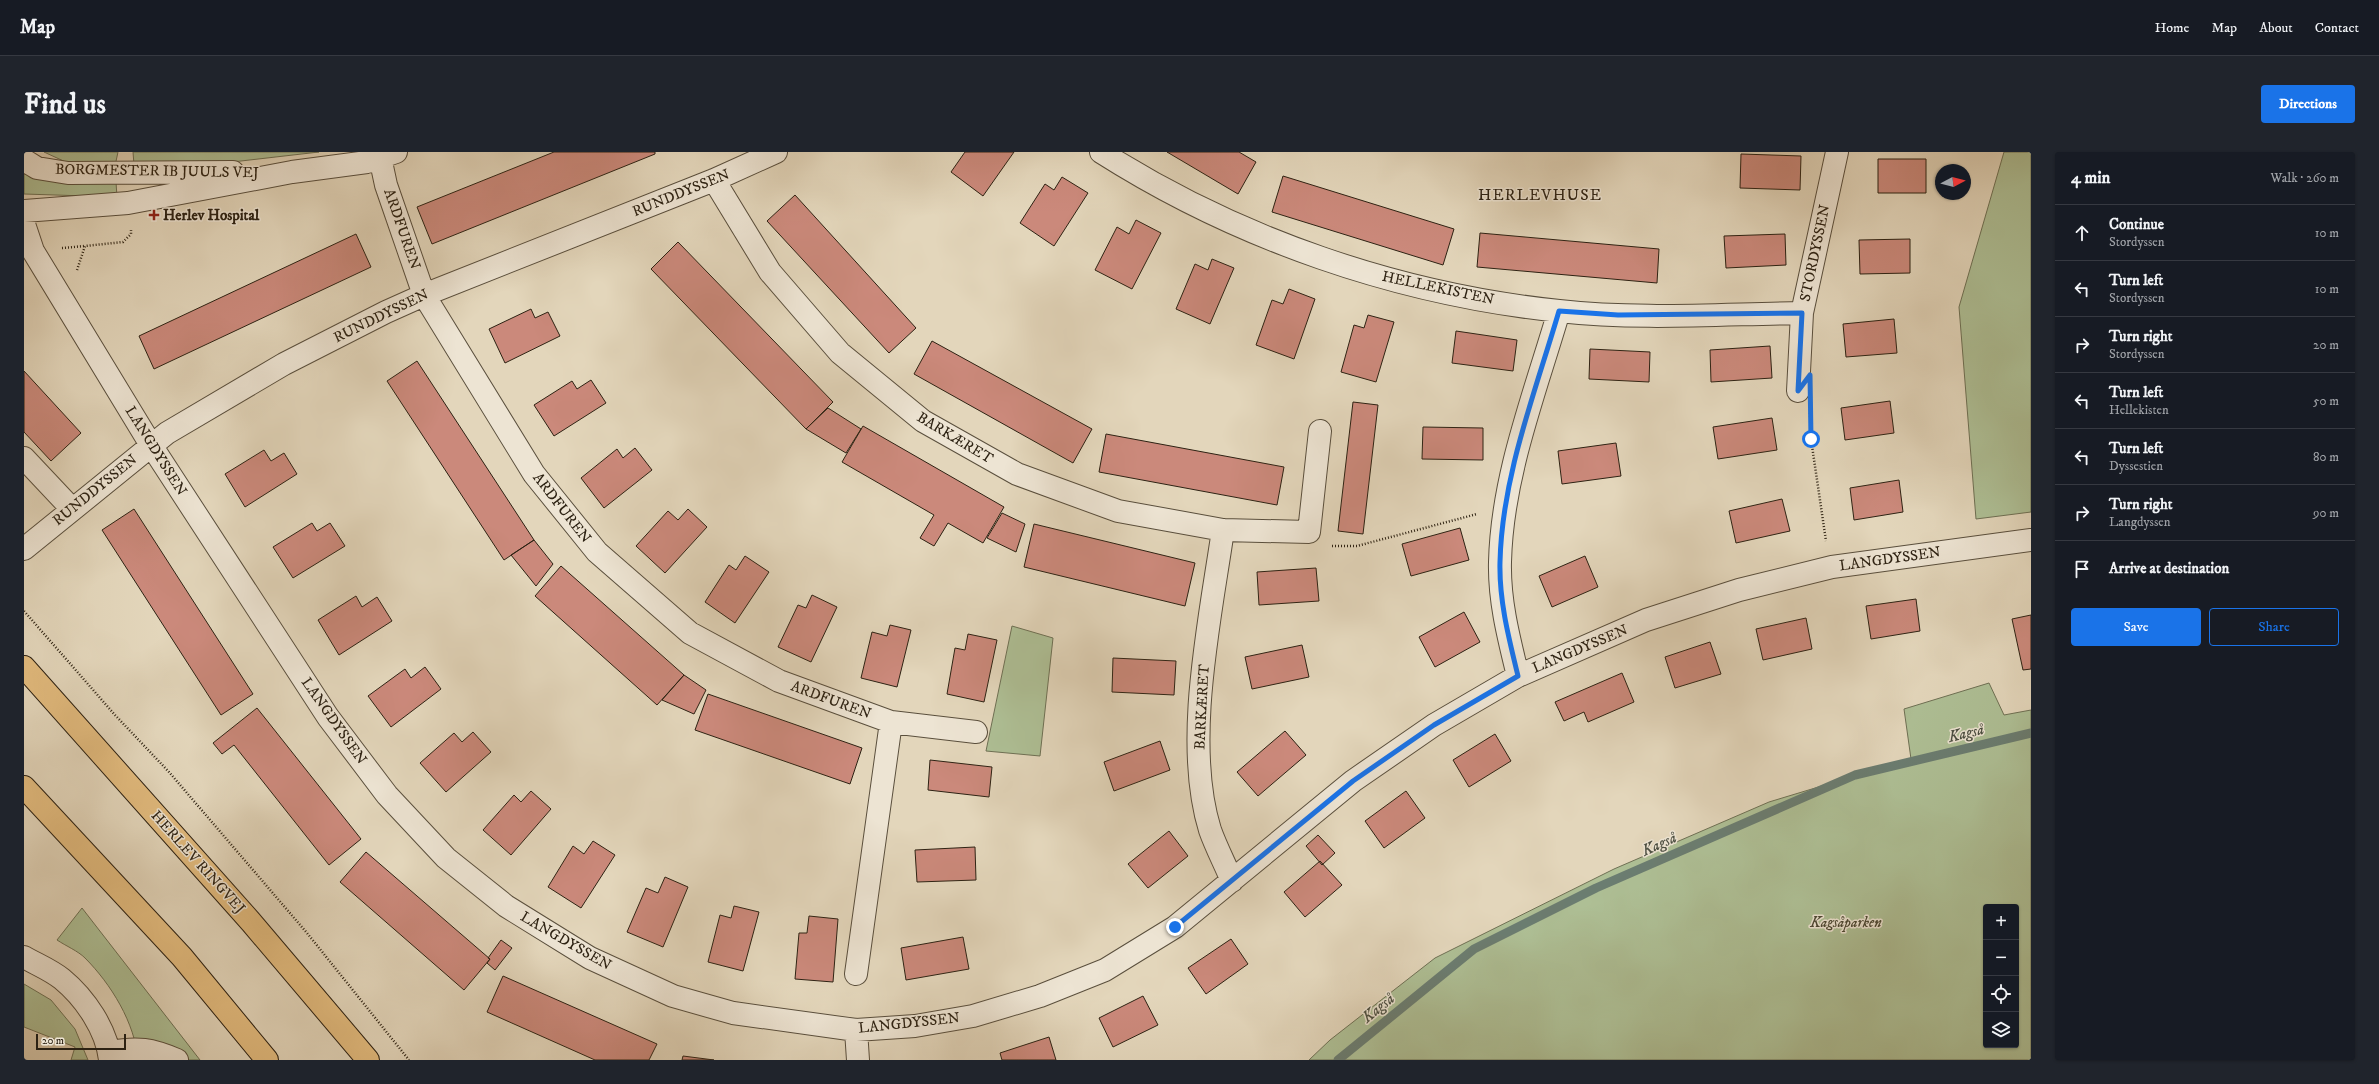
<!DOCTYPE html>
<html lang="en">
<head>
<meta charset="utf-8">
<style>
  :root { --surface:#171b24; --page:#20242c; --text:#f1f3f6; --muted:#9ea1a6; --line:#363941; --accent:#1a73e8 }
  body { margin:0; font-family:"IM FELL DW Pica",serif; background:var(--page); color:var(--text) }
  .controls { position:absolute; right:12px; bottom:12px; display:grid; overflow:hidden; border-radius:4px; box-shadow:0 1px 3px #0004 }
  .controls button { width:36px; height:36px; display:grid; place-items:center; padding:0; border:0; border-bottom:1px solid var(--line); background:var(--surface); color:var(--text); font:20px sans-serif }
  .compass { position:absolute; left:1911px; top:12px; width:36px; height:36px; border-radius:50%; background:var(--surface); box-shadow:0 1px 3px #0004; rotate:83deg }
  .scale { position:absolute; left:12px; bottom:10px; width:90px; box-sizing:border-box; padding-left:4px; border:2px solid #2d2213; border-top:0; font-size:11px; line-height:14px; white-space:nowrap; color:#2d2213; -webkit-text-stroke:3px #ede4d3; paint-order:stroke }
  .stop { position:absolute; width:12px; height:12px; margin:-9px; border:3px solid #1a73e8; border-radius:50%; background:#fff }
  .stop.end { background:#1a73e8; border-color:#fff; box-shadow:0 1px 4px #0008 }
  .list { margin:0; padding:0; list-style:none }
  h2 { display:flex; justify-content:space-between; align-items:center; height:52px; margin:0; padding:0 16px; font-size:17px }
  h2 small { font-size:13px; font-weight:400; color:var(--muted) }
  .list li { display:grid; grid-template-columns:26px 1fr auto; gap:12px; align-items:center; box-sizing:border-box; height:56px; padding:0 16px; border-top:1px solid var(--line) }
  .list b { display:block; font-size:15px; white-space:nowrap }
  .list p { margin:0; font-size:13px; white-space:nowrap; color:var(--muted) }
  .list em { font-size:13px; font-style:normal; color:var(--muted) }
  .actions { display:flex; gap:8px; padding:12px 16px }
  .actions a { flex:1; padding:9px 0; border:1px solid var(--accent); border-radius:4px; text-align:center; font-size:14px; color:var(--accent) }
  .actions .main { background:var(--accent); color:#fff }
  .icon { flex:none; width:22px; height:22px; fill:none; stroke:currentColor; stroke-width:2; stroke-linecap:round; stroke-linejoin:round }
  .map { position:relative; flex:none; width:2007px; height:908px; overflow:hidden; border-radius:4px }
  header { display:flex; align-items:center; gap:24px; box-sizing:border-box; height:56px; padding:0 20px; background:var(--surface); border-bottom:1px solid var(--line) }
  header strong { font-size:19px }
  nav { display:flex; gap:22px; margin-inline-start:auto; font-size:14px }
  .intro { display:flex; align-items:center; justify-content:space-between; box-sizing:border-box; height:96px; padding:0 24px }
  h1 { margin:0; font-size:28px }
  .button { padding:10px 18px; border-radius:4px; background:var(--accent); color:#fff; font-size:14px; font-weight:700 }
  main { display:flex; gap:24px; padding:0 24px }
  aside { flex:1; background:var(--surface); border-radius:4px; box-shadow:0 1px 3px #0004 }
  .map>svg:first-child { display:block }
  .green { fill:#aebf95; stroke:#6e7054; fill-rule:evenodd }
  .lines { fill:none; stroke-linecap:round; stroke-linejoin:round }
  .stream { stroke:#6b7d71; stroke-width:9 }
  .building { fill:#cb897b; stroke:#2d2213 }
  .minor-casing { stroke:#5a4f3d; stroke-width:24 }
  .major-casing { stroke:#2d2213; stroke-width:24 }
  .path { stroke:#2d2213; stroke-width:2.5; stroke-dasharray:1 2; stroke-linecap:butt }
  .minor { stroke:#ede4d3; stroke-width:22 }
  .major { stroke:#e2bb7e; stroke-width:22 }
  .route { stroke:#1a73e8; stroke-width:5 }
  .poi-dot { fill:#8f2418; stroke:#ede4d3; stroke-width:1.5 }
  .labels { text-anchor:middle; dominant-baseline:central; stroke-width:3; stroke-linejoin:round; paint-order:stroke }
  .street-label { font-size:15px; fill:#2d2213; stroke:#ede4d3 }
  .poi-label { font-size:15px; font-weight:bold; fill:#2d2213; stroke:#ede4d3; text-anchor:start }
  .park-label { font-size:15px; font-style:italic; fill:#4d4934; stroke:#ede4d3 }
  .neighbourhood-label { font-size:16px; letter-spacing:1px; fill:#2d2213; stroke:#ede4d3 }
  .water-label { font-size:16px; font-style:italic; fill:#4c4f42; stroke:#ede4d3 }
</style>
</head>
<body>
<header>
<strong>Map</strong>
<nav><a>Home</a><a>Map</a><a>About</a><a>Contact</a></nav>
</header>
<div class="intro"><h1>Find us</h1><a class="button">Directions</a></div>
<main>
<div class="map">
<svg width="2007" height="908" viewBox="0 0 2007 908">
  <rect width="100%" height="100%" fill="#e3d6bb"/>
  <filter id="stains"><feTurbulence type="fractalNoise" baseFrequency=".005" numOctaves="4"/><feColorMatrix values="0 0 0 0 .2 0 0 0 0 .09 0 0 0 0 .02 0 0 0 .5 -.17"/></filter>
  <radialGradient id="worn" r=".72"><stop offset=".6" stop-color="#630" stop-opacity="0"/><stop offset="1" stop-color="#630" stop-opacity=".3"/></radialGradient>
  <path class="green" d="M20,0H94L91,14L46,12Z
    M109,0H295L165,15L110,13Z
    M1980,0H2007V360L1952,367L1935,155Z
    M0,22L24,27L92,30L93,45L0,42Z
    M988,474L1029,486L1016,604L962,599Z
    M1965,531L1980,563L2007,558V908H1285L1306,888L1411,806L1590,717L1745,650L1887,607L1880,557ZM1962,755H1992V893H1962Z
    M58,756L176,908H114C111,871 87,832 61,806C54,799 42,794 33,788Z
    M0,832L27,848L51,877L64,908H47L51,895L0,875Z"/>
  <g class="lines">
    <path class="stream" d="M1314,908L1450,797L1572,736L1831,623L2007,581"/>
  </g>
  <path class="building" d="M530,0H631V2L408,92L393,55Z
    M941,0H990L959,44L927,20Z
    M1143,0H1215L1232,10L1214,42Z
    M1717,2L1777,4L1776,38L1716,36Z
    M1854,7H1902V41H1854Z
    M1259,24L1430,77L1419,113L1248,60Z
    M1038,25L1064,41L1030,94L996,71L1021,32L1030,38Z
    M771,43L892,176L865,201L743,69Z
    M1112,68L1137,81L1108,137L1071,118L1093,75L1105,82Z
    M1456,81L1635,97L1633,131L1453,115Z
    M332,82L347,115L130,217L115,184Z
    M1761,82L1762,113L1702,116L1700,84Z
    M1886,87V121L1836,122L1835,88Z
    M654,90L809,250L782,277L627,117Z
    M1188,107L1210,116L1186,172L1152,157L1171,112L1184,118Z
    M1265,137L1291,147L1270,207L1232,193L1248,148L1259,152Z
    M507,157L511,166L524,160L536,184L481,211L465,177Z
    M1344,163L1370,170L1352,230L1317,220L1330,173L1340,176Z
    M1870,167L1873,201L1822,205L1819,172Z
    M1432,179L1493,188L1489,219L1428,211Z
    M908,189L1068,277L1049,311L890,222Z
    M1746,194L1748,226L1687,230L1686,198Z
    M1566,197L1626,200L1625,230L1565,227Z
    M393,209L510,388L480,408L363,229Z
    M0,219L57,281L27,309L0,280Z
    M567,228L582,251L530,284L510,253L548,229L553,237Z
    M1866,249L1870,281L1821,288L1817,256Z
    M1329,250L1354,253L1339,382L1314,379Z
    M804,256L837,277L822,301L782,277Z
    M1748,266L1753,298L1694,307L1689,275Z
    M839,274L980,355L959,391L924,371L910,394L896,386L910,363L818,310Z
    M1399,275L1459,276V308L1398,307Z
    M1082,282L1260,315L1253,353L1075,320Z
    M1592,291L1597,324L1538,332L1534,299Z
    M611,296L628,318L580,356L557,326L593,297L599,306Z
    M240,298L247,309L260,301L273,322L221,355L201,322Z
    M1875,328L1879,360L1830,368L1826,336Z
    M1758,347L1766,379L1712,391L1705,359Z
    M110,357L229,542L197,563L78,378Z
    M664,357L683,375L641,421L612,394L644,359L654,368Z
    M978,361L1001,372L992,400L963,386Z
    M288,371L293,379L306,371L321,394L269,426L249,395Z
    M1010,372L1171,411L1161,454L1000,415Z
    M1436,376L1445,408L1387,424L1378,392Z
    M510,388L529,412L512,434L487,403Z
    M721,404L745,420L711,471L681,450L705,413L712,418Z
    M1561,404L1574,435L1528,455L1515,424Z
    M537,414L660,523L633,553L511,444Z
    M1292,416L1295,449L1235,453L1233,420Z
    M788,443L813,455L787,510L754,495L774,453L782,456Z
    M332,444L338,455L353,445L368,469L315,503L294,468Z
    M1892,447L1896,479L1847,487L1842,454Z
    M1440,460L1456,490L1411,515L1395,485Z
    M2007,463V517L1999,518L1988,467Z
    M1782,466L1788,497L1739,508L1732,477Z
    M866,473L887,478L873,535L837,526L848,480L863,484Z
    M944,482L973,488L960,550L923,542L931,496L941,498Z
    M1686,490L1697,522L1651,536L1641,505Z
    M1278,493L1285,525L1228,537L1221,505Z
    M1089,506L1152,509L1150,543L1088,540Z
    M401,515L417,537L367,575L344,544L381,517L387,526Z
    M1598,521L1610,550L1564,570L1560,560L1540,569L1531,550Z
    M660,523L682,538L670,562L638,548Z
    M684,542L838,596L826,632L671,578Z
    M233,556L337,687L305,713L210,593L198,602L189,591Z
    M1261,579L1282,603L1234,644L1213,620Z
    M449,580L467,600L422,640L396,611L430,581L438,590Z
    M1471,582L1487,609L1445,635L1429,608Z
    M1136,589L1146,618L1090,639L1080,610Z
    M906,608L968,615L965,645L904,638Z
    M507,639L527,657L487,703L459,678L490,643L497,650Z
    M1382,639L1401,666L1360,696L1341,669Z
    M1145,679L1164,704L1124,736L1104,712Z
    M1294,683L1311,701L1298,713L1282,694Z
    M569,689L591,703L557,756L524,735L549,694L560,702Z
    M951,695L952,728L893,730L891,698Z
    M342,700L466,807L440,838L316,730Z
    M1296,709L1318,733L1281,765L1260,740Z
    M641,725L664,735L639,795L603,780L622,736L634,741Z
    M710,754L735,760L719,819L684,810L696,763L707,766Z
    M785,764L814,767L809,830L771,827L775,781H783Z
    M939,785L945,817L882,828L877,796Z
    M1207,787L1224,812L1182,842L1164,816Z
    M477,788L488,796L471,818L463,811L466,807L464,806Z
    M479,824L633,892L625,908H571L463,860Z
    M1119,844L1134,873L1089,895L1075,866Z
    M1025,885L1032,908H978L976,901Z
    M659,904L690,908H658Z"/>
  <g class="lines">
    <defs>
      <path id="minor" d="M1077,0C1214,87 1373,142 1535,159C1615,168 1697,162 1778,161
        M356,5L362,33L400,143L510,322L573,400L666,481L755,529L867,570L952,580
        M0,8L13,16L44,21L209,20
        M690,28L746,120L816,201L899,269L993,322L1094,359L1199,378L1285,380L1296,279
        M0,59L104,51L268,20L343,10L372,0
        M0,72L9,99L127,293L304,565L363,643L422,706L482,754L566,806L649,844L709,861L832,878L891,874L949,864L1016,844L1081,818L1151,775L1329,629L1410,573L1494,524L1622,468L1715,438L1808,415L2007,388
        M1774,239L1778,161L1813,0
        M0,306L48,357
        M1199,378C1186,468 1159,591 1186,678C1192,695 1201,712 1208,729
        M0,397L143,281L260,212L362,160L400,143L690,28L752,0
        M1494,524C1485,487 1475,449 1476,410C1478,324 1511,241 1535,159
        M0,805C12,812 27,818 38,827C61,846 83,878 86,908
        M832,822L867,570
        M832,878L834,908
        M86,900C114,895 127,897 153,908"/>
      <path id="major" d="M0,515L227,770L344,908
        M0,635L158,805L243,908"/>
    </defs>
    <use href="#minor" class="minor-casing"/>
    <use href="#major" class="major-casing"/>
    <path class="path" d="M38,96L61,94
      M53,118L61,94L99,90L107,82V78
      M1786,261L1787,287L1802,389
      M1308,394H1333L1453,362
      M0,459L91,563L145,620L283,781L385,908"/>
    <use href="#minor" class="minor"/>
    <use href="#major" class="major"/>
  </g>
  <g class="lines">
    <path class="route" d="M1151,775L1329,629L1410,573L1494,524C1485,487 1475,449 1476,410C1478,324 1511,241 1535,159L1594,163L1778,161L1774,239L1786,223L1787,287"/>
  </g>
  <path class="poi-dot" d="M128 57h4v4h4v4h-4v4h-4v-4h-4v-4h4z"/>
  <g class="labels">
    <g class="street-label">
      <text transform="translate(133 19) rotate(1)">BORGMESTER IB JUULS VEJ</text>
      <text transform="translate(657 41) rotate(-22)">RUNDDYSSEN</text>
      <text transform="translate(378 77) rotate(71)">ARDFUREN</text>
      <text transform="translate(1791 101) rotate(-78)">STORDYSSEN</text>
      <text transform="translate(1414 136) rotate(12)">HELLEKISTEN</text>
      <text transform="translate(357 164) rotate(-26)">RUNDDYSSEN</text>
      <text transform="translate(931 286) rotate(31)">BARKÆRET</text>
      <text transform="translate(132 299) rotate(58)">LANGDYSSEN</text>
      <text transform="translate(71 338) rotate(-39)">RUNDDYSSEN</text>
      <text transform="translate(538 356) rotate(52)">ARDFUREN</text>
      <text transform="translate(1866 407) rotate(-8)">LANGDYSSEN</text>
      <text transform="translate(1556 497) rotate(-23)">LANGDYSSEN</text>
      <text transform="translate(807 548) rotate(20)">ARDFUREN</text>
      <text transform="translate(1178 555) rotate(-87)">BARKÆRET</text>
      <text transform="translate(310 569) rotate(55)">LANGDYSSEN</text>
      <text transform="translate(174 710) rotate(48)">HERLEV RINGVEJ</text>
      <text transform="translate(542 789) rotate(30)">LANGDYSSEN</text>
      <text transform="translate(885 871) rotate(-6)">LANGDYSSEN</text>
    </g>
    <g class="poi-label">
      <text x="139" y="63">Herlev Hospital</text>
    </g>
    <g class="park-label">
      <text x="1822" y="770">Kagsåparken</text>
    </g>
    <g class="neighbourhood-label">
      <text x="1516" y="43">HERLEVHUSE</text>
    </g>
    <g class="water-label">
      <text transform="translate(1942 581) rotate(-13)">Kagså</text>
      <text transform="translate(1635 692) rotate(-24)">Kagså</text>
      <text transform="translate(1354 856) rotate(-39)">Kagså</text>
    </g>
  </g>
  <rect width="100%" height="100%" filter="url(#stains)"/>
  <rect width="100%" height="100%" fill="url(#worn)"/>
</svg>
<div class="controls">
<button>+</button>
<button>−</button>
<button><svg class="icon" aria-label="locate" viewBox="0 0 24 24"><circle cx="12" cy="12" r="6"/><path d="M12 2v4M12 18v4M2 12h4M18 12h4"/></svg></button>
<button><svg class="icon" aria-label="layers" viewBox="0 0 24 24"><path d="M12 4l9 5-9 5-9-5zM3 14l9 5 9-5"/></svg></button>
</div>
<svg class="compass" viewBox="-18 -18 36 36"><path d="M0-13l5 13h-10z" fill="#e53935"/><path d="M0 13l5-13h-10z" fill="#9ea1a6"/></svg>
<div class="scale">20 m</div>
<div class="stop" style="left:1787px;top:287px"></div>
<div class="stop end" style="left:1151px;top:775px"></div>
</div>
<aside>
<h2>4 min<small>Walk · 260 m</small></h2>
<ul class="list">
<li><svg class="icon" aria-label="ahead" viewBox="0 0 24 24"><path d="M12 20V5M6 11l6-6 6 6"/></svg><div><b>Continue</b><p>Stordyssen</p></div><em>10 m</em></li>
<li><svg class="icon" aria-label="left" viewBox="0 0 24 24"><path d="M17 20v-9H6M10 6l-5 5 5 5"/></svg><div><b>Turn left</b><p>Stordyssen</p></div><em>10 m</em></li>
<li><svg class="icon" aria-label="right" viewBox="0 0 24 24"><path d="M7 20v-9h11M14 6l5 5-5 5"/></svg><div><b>Turn right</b><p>Stordyssen</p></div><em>20 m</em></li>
<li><svg class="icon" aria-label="left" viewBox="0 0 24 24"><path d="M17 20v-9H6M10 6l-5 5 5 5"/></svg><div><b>Turn left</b><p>Hellekisten</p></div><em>50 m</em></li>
<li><svg class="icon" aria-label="left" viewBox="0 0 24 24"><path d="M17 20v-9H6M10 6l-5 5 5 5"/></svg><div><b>Turn left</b><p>Dyssestien</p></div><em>80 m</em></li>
<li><svg class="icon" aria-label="right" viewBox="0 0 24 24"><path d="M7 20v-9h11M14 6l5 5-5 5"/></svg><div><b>Turn right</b><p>Langdyssen</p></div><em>90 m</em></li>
<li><svg class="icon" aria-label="arrive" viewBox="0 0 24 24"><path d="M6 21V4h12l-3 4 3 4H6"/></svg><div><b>Arrive at destination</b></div></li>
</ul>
<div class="actions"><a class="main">Save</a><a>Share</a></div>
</aside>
</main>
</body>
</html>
